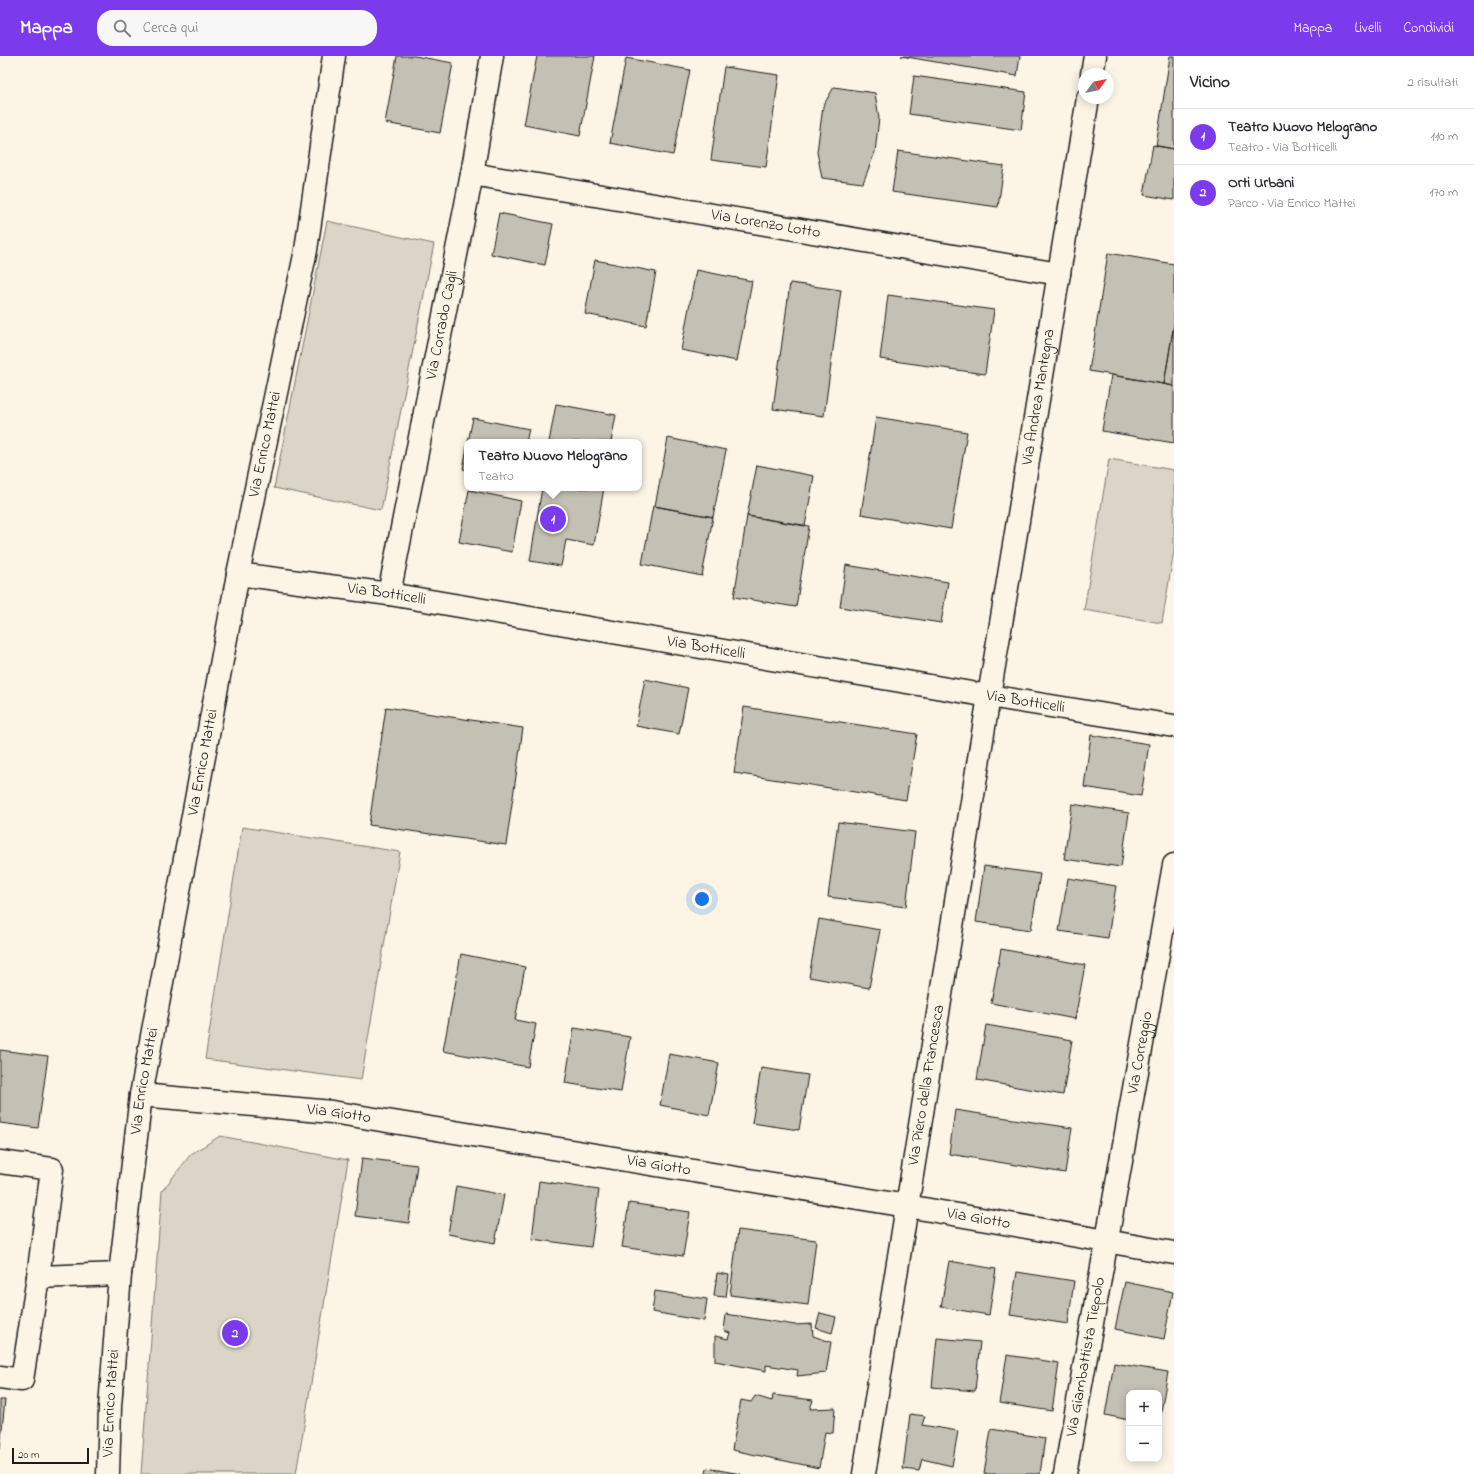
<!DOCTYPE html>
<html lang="it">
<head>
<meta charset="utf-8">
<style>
  :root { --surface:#fff; --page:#f7f7f7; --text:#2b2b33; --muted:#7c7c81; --line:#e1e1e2; --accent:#7c3aed }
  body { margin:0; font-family:"Indie Flower",sans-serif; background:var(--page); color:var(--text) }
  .controls { position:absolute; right:12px; bottom:12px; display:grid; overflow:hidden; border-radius:8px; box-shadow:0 2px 10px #0003 }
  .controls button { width:36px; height:36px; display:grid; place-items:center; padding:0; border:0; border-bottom:1px solid var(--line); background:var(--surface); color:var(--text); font:20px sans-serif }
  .compass { position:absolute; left:1078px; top:12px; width:36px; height:36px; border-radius:50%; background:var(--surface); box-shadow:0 2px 10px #0003; rotate:57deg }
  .scale { position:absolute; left:12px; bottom:10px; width:77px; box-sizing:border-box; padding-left:4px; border:2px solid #1c1c1c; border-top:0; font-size:11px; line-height:14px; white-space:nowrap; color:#1c1c1c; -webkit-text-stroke:3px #fcf5e5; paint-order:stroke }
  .you { position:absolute; left:702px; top:843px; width:14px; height:14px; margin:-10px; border:3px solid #fff; border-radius:50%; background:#1a73e8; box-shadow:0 0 0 6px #1a73e833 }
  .badge { display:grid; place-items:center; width:26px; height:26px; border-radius:50%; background:var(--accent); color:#fff; font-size:13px; font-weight:700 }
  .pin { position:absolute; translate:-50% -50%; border:2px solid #fff; box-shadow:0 1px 4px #0006 }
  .popup { position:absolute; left:464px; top:383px; width:178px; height:52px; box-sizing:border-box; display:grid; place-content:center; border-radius:8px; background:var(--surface); filter:drop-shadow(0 1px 3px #0005); font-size:13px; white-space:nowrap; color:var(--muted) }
  .popup b { font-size:15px; color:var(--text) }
  .popup::after { content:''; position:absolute; left:50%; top:100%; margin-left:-8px; border:8px solid transparent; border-top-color:var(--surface) }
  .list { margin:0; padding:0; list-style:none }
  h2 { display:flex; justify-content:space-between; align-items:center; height:52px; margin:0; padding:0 16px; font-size:17px }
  h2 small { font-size:13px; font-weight:400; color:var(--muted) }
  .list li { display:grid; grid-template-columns:26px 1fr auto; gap:12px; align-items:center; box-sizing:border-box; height:56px; padding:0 16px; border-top:1px solid var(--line) }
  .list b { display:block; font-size:15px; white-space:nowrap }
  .list p { margin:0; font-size:13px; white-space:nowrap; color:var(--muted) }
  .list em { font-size:13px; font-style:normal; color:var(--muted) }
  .icon { flex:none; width:22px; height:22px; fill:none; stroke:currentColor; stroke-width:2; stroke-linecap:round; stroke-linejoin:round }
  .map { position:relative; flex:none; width:1174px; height:1418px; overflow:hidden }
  header { display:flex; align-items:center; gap:24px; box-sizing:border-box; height:56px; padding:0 20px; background:var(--accent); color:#fff }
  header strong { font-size:19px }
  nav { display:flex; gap:22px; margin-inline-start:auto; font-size:14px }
  .search { width:280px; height:36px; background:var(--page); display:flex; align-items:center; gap:10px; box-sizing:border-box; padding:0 14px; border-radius:16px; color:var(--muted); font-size:15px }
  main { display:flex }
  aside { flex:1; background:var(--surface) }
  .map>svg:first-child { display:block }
  .green { fill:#dbd5c8; stroke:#7c7872 }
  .building { fill:#c4c0b3; stroke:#1c1c1c }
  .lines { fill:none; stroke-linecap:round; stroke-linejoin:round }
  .minor-casing { stroke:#1c1c1c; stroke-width:25 }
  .minor { stroke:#fcf5e5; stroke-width:22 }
  .labels { text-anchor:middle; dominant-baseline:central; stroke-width:4; stroke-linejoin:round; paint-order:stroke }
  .street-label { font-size:16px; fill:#1c1c1c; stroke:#fcf5e5 }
</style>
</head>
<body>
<header>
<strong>Mappa</strong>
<div class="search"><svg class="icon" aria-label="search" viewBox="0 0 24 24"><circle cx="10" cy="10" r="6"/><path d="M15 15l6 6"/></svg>Cerca qui</div>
<nav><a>Mappa</a><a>Livelli</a><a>Condividi</a></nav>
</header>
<main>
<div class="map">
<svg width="1174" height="1418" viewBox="0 0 1174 1418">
  <rect width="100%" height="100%" fill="#fcf5e5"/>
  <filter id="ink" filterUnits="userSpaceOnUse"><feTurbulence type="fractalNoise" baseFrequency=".025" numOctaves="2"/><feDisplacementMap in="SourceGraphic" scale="8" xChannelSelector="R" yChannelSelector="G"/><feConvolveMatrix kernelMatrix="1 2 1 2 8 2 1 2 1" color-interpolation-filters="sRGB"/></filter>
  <g filter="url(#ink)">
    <path class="green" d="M327,165L434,188L381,454L274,432Z
      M1109,403L1174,414V495L1162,567L1084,554Z
      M242,771L400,796L361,1024L205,1003Z
      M220,1080L348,1104L296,1418H141L162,1135L191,1098Z"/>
    <path class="building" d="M397,0H415L453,7L440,77L385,67Z
      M537,0H595L580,80L524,69Z
      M901,0H1020L1017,20Z
      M1170,0H1174V93L1156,90Z
      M626,2L690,14L673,99L610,87Z
      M724,11L779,19L766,111L711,104Z
      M914,20L1026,36L1021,74L909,58Z
      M834,31L875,37L879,62L875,96L863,127L822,122L817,96L823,50Z
      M1153,89L1174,93V144L1144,139Z
      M898,95L1004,110L998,151L892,136Z
      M499,157L553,168L545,209L491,198Z
      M1108,197L1174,208V268L1164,328L1089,315Z
      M595,204L656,216L646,270L585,258Z
      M696,214L752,225L737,305L681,294Z
      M790,227L841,234L824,360L773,353Z
      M888,239L994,254L985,318L880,303Z
      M1174,268V330L1164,328Z
      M1111,319L1174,330V387L1102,375Z
      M556,348L616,359L611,386H549Z
      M876,361L967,376L951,473L861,458Z
      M473,362L529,373L526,386H468Z
      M668,382L726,394L713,461L655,450Z
      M467,391V414L463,413Z
      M757,409L814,420L805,470L747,460Z
      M542,432H604L594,489L566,484L561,510L530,505Z
      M469,434L521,445L512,496L459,486Z
      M653,450L713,461L702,520L642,508Z
      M747,460L809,470L796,551L734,541Z
      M846,509L948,526L941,567L840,551Z
      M645,623L688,632L679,678L636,670Z
      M386,651L523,672L506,789L369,769Z
      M744,651L917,678L906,744L734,717Z
      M1091,679L1149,688L1141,740L1084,731Z
      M1072,748L1129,757L1121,811L1064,803Z
      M838,766L915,776L906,851L828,841Z
      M984,810L1040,818L1031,874L976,866Z
      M1068,822L1116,830L1108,882L1059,875Z
      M819,863L880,874L869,932L809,921Z
      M1001,893L1085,909L1075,963L991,947Z
      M461,898L525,911L515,964L536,968L528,1011L443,995Z
      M986,969L1072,984L1063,1039L977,1024Z
      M574,972L630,981L621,1036L565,1027Z
      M0,994L48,1000L38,1072L0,1067Z
      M669,998L719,1007L709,1059L660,1049Z
      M761,1012L808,1019L799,1074L752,1067Z
      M955,1054L1072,1072L1065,1117L949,1098Z
      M362,1102L417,1109L409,1167L355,1160Z
      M539,1125L599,1134L591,1191L532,1183Z
      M456,1130L504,1139L495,1187L448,1178Z
      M629,1147L690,1156L683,1200L622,1191Z
      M738,1174L816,1184L808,1249L730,1239Z
      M949,1205L996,1213L989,1259L941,1251Z
      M1017,1216L1074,1225L1068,1268L1010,1259Z
      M717,1217L729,1219L726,1241L714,1240Z
      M1125,1226L1173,1236L1164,1283L1115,1273Z
      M655,1235L707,1243L704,1265L652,1256Z
      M820,1257L836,1261L832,1277L816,1272Z
      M726,1258L795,1269L812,1268L813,1280L831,1286L826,1317L797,1320L798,1314L766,1309V1315L715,1305V1280L728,1283L730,1277L724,1275Z
      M937,1282L980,1286L975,1335L932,1331Z
      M1007,1299L1059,1307L1052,1355L999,1347Z
      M1114,1307L1168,1316L1159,1367V1337H1129V1364L1105,1359Z
      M773,1339L813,1344L810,1353L835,1352L833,1377L825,1376L819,1412L732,1394L741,1344L751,1346L755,1340L772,1345Z
      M0,1344H5L0,1393Z
      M910,1358L925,1360L922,1369L958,1375L952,1410L922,1403L919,1415L903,1413Z
      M991,1373L1045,1382L1040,1418H984Z
      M707,1412L741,1418H706Z"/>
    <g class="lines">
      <defs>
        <g id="minor">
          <path d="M1092,18L1095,0"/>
          <path id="s1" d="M472,118L1059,218"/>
          <path id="s2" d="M238,518L389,538L989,640L1174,670"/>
          <path id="s3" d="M389,538L472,118L492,0"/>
          <path id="s4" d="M141,1039L332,1056L907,1150L1174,1197"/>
          <path d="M0,1106L52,1113L38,1221L22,1324L0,1321"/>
          <path d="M38,1221L120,1218"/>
          <path id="s5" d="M108,1418L110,1351L120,1218L141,1039L238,518L306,194L334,0"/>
          <path id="s6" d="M864,1418L989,640L1088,42"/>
          <path id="s7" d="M1065,1418L1174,809"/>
        </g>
      </defs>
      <use href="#minor" class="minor-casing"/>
      <use href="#minor" class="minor"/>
    </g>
  </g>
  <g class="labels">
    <g class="street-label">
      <text stroke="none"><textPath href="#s1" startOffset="298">Via Lorenzo Lotto</textPath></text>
      <text stroke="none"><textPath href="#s3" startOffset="274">Via Corrado Cagli</textPath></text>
      <text stroke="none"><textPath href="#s6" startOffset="1091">Via Andrea Mantegna</textPath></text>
      <text stroke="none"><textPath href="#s5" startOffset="1043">Via Enrico Mattei</textPath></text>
      <text stroke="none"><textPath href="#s2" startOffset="150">Via Botticelli</textPath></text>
      <text stroke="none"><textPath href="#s2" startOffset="474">Via Botticelli</textPath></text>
      <text stroke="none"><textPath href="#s2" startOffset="798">Via Botticelli</textPath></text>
      <text stroke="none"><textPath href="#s5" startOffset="719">Via Enrico Mattei</textPath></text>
      <text stroke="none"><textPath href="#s7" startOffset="428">Via Correggio</textPath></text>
      <text stroke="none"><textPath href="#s5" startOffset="395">Via Enrico Mattei</textPath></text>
      <text stroke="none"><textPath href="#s6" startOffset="394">Via Piero della Francesca</textPath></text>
      <text stroke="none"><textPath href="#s4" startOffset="199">Via Giotto</textPath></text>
      <text stroke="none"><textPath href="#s4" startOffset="523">Via Giotto</textPath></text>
      <text stroke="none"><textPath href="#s4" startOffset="847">Via Giotto</textPath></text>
      <text stroke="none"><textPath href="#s7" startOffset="119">Via Giambattista Tiepolo</textPath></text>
      <text stroke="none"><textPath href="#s5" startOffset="71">Via Enrico Mattei</textPath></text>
    </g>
  </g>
</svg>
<div class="controls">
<button>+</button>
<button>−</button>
</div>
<svg class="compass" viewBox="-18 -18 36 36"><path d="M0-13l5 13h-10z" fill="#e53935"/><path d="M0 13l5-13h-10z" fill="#7c7c81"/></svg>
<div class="scale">20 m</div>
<div class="you"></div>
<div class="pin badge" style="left:553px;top:463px">1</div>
<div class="popup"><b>Teatro Nuovo Melograno</b>Teatro</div>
<div class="pin badge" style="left:235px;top:1277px">2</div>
</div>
<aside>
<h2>Vicino<small>2 risultati</small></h2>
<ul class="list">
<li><span class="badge">1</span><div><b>Teatro Nuovo Melograno</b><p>Teatro · Via Botticelli</p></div><em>110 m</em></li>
<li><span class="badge">2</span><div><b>Orti Urbani</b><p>Parco · Via Enrico Mattei</p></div><em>170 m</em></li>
</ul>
</aside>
</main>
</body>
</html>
